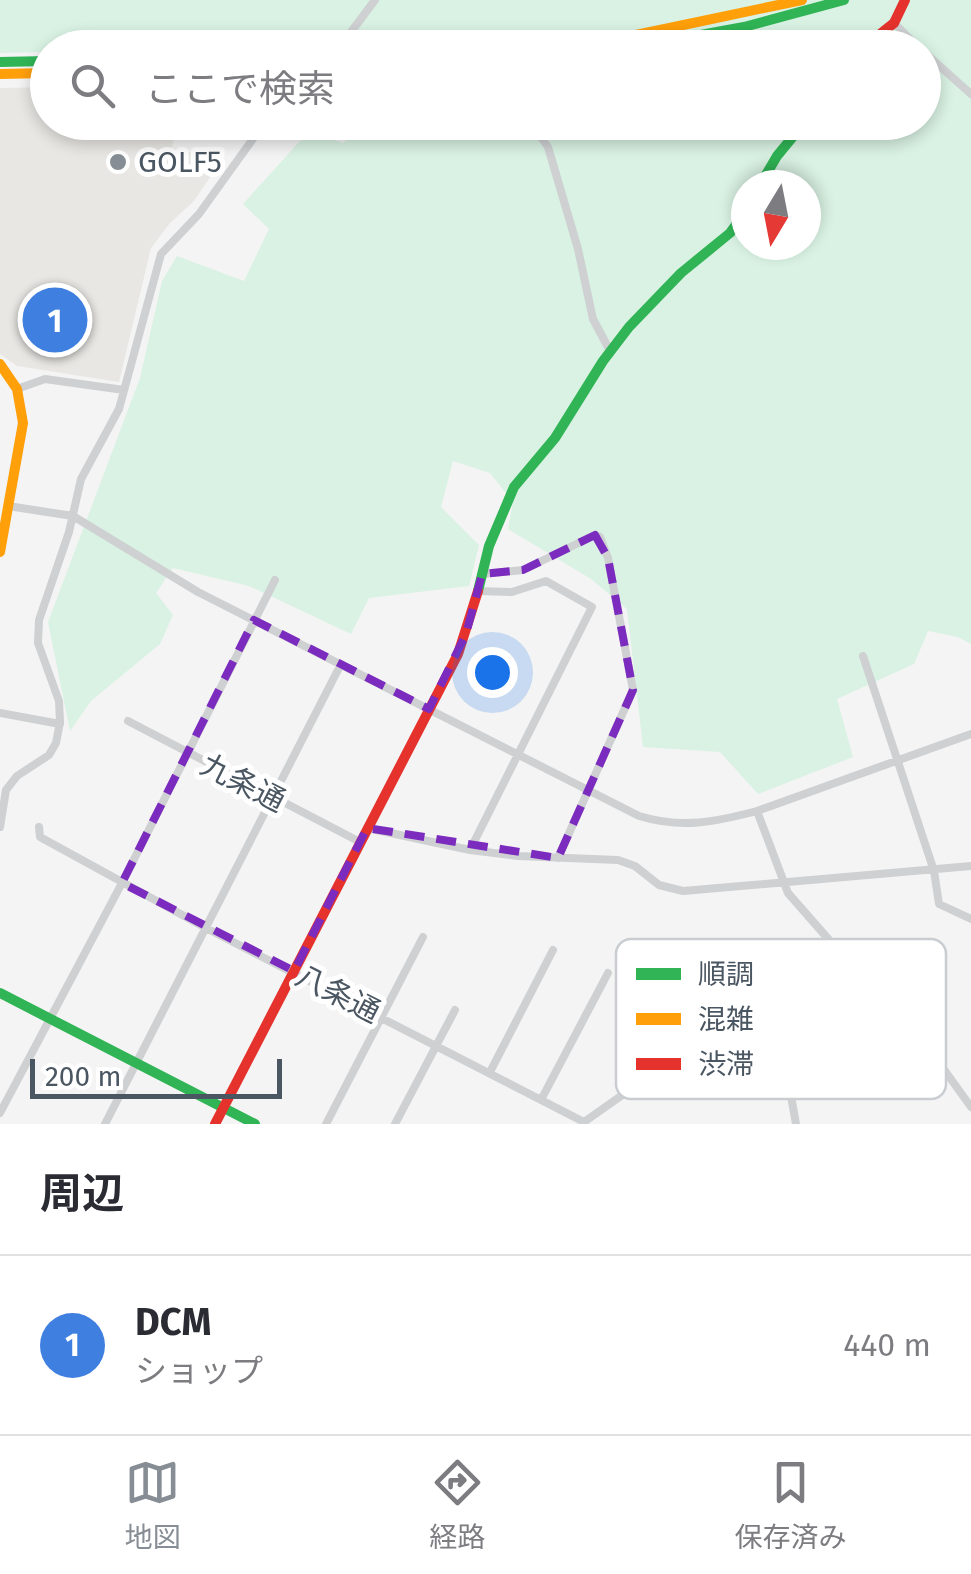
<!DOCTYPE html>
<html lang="ja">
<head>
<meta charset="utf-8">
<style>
  :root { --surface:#fff; --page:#f2f2f3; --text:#2b2b33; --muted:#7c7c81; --line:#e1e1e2; --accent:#868d94 }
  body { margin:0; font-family:"Fira Sans","Noto Sans JP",sans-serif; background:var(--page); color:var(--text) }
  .compass { position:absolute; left:731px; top:170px; width:90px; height:90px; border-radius:50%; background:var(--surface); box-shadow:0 5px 15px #0003; rotate:190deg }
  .scale { position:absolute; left:30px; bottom:25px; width:252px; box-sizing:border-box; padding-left:10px; border:5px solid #4a5661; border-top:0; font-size:28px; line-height:35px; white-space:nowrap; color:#4a5661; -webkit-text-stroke:8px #fff; paint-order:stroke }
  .you { position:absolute; left:492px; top:672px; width:35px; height:35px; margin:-25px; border:8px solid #fff; border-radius:50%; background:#1a73e8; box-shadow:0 0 0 15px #1a73e833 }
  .badge { display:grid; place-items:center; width:65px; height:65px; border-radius:50%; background:var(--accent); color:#fff; font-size:32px; font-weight:700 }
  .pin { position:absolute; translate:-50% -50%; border:5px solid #fff; box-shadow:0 2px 10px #0006 }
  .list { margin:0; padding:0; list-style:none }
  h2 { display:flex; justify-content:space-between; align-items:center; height:130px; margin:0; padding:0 40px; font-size:42px }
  h2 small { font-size:32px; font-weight:400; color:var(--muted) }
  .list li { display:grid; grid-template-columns:65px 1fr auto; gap:30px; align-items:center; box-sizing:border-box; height:180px; padding:0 40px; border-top:2px solid var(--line) }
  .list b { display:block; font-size:38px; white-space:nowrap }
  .list p { margin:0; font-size:32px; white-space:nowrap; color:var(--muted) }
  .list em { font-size:32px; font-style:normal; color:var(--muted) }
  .icon { flex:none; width:55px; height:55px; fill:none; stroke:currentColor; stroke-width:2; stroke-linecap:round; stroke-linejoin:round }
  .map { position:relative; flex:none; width:971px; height:1124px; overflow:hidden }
  .search { position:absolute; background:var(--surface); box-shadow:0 5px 15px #0003; left:30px; right:30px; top:30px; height:110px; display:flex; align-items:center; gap:25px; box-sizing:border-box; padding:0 35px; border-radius:55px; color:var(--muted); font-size:38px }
  .sheet { height:310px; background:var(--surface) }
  nav { display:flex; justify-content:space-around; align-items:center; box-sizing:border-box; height:140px; border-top:2px solid var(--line); background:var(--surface); font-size:28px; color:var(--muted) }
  nav a { display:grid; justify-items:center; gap:5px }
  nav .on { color:var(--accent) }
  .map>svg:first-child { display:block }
  .commercial { fill:#e8e7e3 }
  .green { fill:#d9f2e3; fill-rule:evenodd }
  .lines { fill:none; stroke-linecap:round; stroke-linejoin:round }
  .street { stroke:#ced0d2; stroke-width:8 }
  .fast { stroke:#30b455; stroke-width:10 }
  .slow { stroke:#ff9f0a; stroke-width:10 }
  .jam { stroke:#e5322d; stroke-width:10 }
  .marked { fill:none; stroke:#7b2cbf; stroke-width:8; stroke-dasharray:20 12; stroke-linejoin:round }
  .poi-dot { fill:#868d94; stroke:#fff; stroke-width:4 }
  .labels { text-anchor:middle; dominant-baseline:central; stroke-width:10; stroke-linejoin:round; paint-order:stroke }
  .poi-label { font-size:30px; fill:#4a5661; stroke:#fff; text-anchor:start }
  .street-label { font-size:30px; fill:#4a5661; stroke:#fff }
  .key { fill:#fff; stroke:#c9ccd0; stroke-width:2.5 }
  .key-label { font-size:28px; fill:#4a5661 }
</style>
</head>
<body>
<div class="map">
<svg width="971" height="1124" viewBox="0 0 971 1124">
  <rect width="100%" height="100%" fill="#f4f4f4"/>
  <path class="commercial" d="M47,87L48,122L177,123L172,148L222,160L193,202L170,223L151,248L119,382L17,366L0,354V88Z"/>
  <path class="green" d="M0,0H971V644L958,637L928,631L914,664L837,699L853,757L758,794L720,752L643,747L627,609L591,579L508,529L513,502L490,473L453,461L441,507L479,545L469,586L369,598L351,634L249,586L173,568L156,593L173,615L160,644L91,701L70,731L48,622L140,378L162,281L177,256L244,281L269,229L243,204L309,131L343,143L367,122H924V48H398V41L328,48H48L47,52L0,53ZM746,185H806V245H746Z"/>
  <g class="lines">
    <path class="street" d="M894,23L919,48
      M339,48L375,0
      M924,52L971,94
      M518,122L535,129L548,147L578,249L593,319L610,351
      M17,389L45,379L124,390
      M8,506L73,516L198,592L639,816C682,829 715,822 757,811
      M482,574L523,570L595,535L600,537L608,558L633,690L558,858
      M863,656L934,871L939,904L971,919
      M0,713L60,724
      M128,721L360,842
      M971,734L757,811L788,893L830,941L847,995L854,1001L896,1012L912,1025L971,1107
      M0,827L6,790L17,776L49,755L56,743L60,722L59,701L38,643L39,620L69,532L81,479L119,409L161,254L199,214L265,122
      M39,827L40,837L206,928L584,1122L628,1091L635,1078
      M367,828L470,850L518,856L618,860L635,866L659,885L683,891L971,866
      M470,850L592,607L546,581L512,592L478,591
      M490,1072L553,950
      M542,1098L608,973
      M0,1113L122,883L275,580
      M105,1124L341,664
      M326,1124L423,937
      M395,1124L455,1010
      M796,1124L791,1096L795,1086L854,1001"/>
    <path class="fast" d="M630,48L744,27L844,0
      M0,62L48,61
      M760,185L777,156L805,122
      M478,591L489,546L514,487L555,438L603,361L629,327L681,273L730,233L746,211
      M0,993L255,1124"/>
    <path class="slow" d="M524,48L636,35L802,0
      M0,74L48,73
      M0,364L17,389L23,423L0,552"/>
    <path class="jam" d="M863,48L894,23L905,0
      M215,1124L458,654L478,591"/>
  </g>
  <path class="marked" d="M595,535L608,558L633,690L558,858L367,828L294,971L122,883L254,620L429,709L466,634L482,574L523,570Z"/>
  <circle class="poi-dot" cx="118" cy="162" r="10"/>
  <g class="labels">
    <g class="poi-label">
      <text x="138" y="162">GOLF5</text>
    </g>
    <g class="street-label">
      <text transform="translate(243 783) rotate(27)">九条通</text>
      <text transform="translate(338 994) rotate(27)">八条通</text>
    </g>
  </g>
  <rect x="616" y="939" width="330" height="160" rx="15" class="key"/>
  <rect x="636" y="968" width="45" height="12" fill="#30b455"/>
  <rect x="636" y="1013" width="45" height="12" fill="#ff9f0a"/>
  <rect x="636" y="1058" width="45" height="12" fill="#e5322d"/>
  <g class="key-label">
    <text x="698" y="984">順調</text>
    <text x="698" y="1029">混雑</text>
    <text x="698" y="1074">渋滞</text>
  </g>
</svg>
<svg class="compass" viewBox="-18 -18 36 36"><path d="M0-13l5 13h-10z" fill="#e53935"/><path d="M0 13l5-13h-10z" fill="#7c7c81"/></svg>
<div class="scale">200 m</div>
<div class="you"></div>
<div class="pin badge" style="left:55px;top:320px;background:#3f7fe0">1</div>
<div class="search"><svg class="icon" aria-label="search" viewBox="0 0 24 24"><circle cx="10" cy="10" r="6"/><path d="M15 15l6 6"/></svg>ここで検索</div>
</div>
<section class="sheet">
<h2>周辺<small></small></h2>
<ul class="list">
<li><span class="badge" style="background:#3f7fe0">1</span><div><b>DCM</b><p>ショップ</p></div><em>440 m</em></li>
</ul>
</section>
<nav>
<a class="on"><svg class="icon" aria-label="map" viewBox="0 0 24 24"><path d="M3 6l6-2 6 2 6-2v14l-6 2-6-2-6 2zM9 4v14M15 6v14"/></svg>地図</a>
<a><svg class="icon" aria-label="directions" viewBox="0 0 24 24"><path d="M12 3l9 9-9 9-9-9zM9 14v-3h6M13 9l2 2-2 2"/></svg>経路</a>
<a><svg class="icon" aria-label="saved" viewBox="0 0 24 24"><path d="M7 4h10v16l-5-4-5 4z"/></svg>保存済み</a>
</nav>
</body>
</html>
